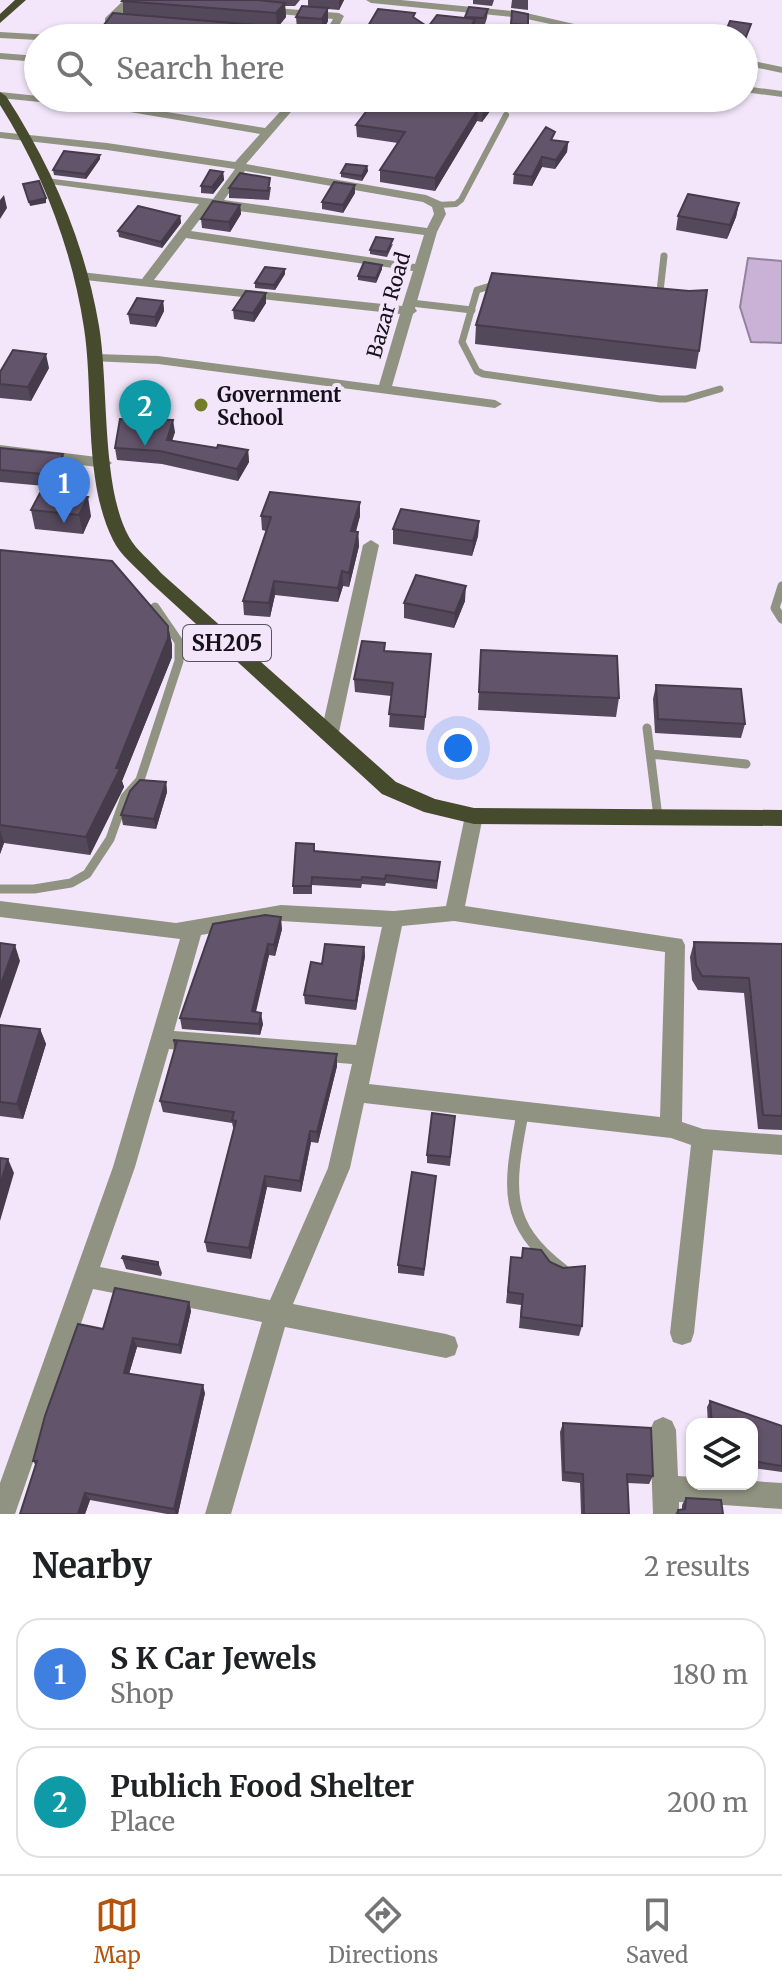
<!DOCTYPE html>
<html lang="en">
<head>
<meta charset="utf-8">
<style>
  :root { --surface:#fff; --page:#f2f2f2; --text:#202124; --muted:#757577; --line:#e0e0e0; --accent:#b45309 }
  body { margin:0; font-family:Merriweather,serif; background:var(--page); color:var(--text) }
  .controls { position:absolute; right:24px; bottom:24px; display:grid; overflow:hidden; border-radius:16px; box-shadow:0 2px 6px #0004 }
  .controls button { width:72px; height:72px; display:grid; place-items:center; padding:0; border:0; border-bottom:2px solid var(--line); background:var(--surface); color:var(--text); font:40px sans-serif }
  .you { position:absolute; left:458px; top:748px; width:28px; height:28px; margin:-20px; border:6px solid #fff; border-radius:50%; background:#1a73e8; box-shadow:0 0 0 12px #1a73e833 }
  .badge { display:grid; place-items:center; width:52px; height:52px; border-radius:50%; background:var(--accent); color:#fff; font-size:26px; font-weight:700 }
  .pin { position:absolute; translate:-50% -66px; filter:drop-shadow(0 2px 4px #0008) }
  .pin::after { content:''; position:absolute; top:42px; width:28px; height:24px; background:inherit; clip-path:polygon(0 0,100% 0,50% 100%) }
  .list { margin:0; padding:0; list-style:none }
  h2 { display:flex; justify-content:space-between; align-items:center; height:104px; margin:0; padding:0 32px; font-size:34px }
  h2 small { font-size:26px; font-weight:400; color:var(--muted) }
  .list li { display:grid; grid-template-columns:52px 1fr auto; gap:24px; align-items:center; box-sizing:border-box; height:112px; margin:0 16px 16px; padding:0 16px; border:2px solid var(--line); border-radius:24px }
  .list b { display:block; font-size:30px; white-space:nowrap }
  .list p { margin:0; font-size:26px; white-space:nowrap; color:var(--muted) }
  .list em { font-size:26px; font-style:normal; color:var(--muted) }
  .icon { flex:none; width:44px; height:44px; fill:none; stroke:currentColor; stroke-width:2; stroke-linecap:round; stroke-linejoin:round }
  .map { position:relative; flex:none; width:782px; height:1514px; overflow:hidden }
  .search { position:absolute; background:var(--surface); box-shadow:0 2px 6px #0004; left:24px; right:24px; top:24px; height:88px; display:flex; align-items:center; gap:20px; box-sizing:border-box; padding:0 28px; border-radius:44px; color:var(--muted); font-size:30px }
  .sheet { height:360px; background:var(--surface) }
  nav { display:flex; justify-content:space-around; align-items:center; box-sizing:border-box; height:112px; border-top:2px solid var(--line); background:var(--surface); font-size:22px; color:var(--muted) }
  nav a { display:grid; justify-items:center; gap:4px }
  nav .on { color:var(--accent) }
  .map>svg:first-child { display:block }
  .water { fill:#c9b2d6; stroke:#93829e; stroke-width:2 }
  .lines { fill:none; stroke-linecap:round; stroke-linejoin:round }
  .lane-far3 { stroke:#909382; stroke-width:6 }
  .lane-far2 { stroke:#909382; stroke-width:7 }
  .lane-far1 { stroke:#909382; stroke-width:9 }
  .lane { stroke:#909382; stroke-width:12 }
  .street { fill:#909382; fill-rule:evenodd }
  .primary { fill:#474b2d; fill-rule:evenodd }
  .wall { fill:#54485b }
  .shaded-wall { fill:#453b4a }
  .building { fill:#62546a; stroke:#453b4a; stroke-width:2 }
  .poi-dot { fill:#737c27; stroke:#f3e6fb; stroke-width:3 }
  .labels { text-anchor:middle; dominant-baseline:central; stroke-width:8; stroke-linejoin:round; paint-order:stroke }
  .far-street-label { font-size:20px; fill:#16111a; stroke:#f3e6fb }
  .far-poi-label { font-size:20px; font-weight:bold; fill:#16111a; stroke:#f3e6fb; text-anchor:start }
  .shield { fill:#f3e6fb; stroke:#58515e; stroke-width:2 }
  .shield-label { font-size:22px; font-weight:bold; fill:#16111a }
</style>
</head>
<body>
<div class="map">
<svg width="782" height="1514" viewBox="0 0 782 1514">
  <rect width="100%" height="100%" fill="#f3e6fb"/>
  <path class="water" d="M748,258L782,261V343L751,342L740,307Z"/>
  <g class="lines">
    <path class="lane-far3" d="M438,205L456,204L461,200L506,115"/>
    <path class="lane-far2" d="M500,283L477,290L462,342L477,371L483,374L660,399H686L720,389
      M659,300L664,256
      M411,303L472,310"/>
    <path class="lane-far1" d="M782,586L775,608L782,619
      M647,728L658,817
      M651,754L746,764
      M0,889H34L71,883L87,874L110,839L125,797L140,780L179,661V642L155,607"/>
    <path class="lane" d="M523,1111C510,1182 499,1222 563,1270"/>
    <path class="street" d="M124,0H135L113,22H105V18Z
      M366,0H401L522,12L635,38H616L522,18L371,3Z
      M262,7L339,13L344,16L333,38H289L239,33L238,31L243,28L324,35L333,19L258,12L257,10Z
      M0,32L51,35L56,38H38V40L0,38Z
      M0,53L38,56V62L0,59Z
      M744,59L782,67V73L744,65Z
      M744,86L782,91V97L744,92Z
      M0,92L38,96V98L118,104L265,128L291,100L289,98H303L246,164L426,195L442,202L446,214L437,232L415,308L417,311L413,314L392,386L495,400L502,404L495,408L158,364L91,361V355L96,354L158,356L379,385L400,314L76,279L75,276L81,272L142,279L199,204L50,184L44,180L46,178L213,199L235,169L107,150L0,138V132L107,143L235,162L260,134L118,110L0,98ZM245,171L423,202L432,207L434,214L427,228L224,200ZM210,206L215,208L424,235L415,264L191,231ZM186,238L413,271L402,306L154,280Z
      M0,445L105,458L112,463L105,468L0,455Z
      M371,540L379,545L338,737L329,744L320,737L363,545Z
      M474,809L481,811L483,816L465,906L682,939L685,945L682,1122L703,1129L782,1135V1155L713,1150L694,1333L691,1342L682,1345L673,1342L670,1333L691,1145L671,1138L364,1103L350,1168L293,1304L446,1334L455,1337L458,1346L455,1355L446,1358L285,1327L231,1514H205L262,1322L93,1289L15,1514H0V1483L113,1167L180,939L0,917V901L176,923L281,905L394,911L446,906L465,816L467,811ZM281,921L382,927L356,1045L174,1031L201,935ZM454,921L665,952L660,1117L369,1084L402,926ZM169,1049L352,1064L328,1168L270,1300L100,1267L135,1167Z
      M663,1417L672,1421L676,1430L678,1476L692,1477V1484H752V1481L782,1483V1509L679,1502V1514H653L650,1430L654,1421Z"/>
    <path class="primary" d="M15,0H26L0,23V14Z
      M0,92L6,96C52,167 85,243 99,326C109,385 101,487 129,537C136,550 151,561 161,573L396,782L435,799L474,808L782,810V826L474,824L424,812L382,794L149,581C137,568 120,555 113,540C83,480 94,393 84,328C72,249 43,173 0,105Z"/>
  </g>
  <path class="wall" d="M123,0H300L295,6H285L286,17L277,28L267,27V38H94L123,14Z
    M308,0H344L339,10L328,9V21L324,29H297L296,17L308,7Z
    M473,0H494L492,6L473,4Z
    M512,0H528V10L511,8Z
    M488,9L487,18L484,27L475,26V31L361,38L415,18L428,27L465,18Z
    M512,11L528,14V33H511Z
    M38,53V72H34L32,60Z
    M425,98H493V107L482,122L477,121L435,191L380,182V170L398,143L357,137L356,125L410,111L422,103Z
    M554,140L568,142L567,152L555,169L542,167L532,186L513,184L514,174Z
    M100,159L86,179L54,175L53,170Z
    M367,166L368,171L362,181L341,177V173Z
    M223,172L224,180L213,194L201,193V186Z
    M271,187L269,200L229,198V188Z
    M355,193L343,213L322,209V202Z
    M739,203L736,217L727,239L676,230L678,216Z
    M240,205L241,214L230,232L202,228L201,219Z
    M180,216L181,223L162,248L119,237L118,231Z
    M393,244L387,257L370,254V250Z
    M382,269L376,283L358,280V276Z
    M285,274L275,290L255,288V283Z
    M163,301L164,311L156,327L130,324L128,314Z
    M266,303L254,322L234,319L233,310Z
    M476,325L699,351L696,369L475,344Z
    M49,368L31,401L0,398V384Z
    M175,432L172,441L217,448L248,450L249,462L238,481L162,464L117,460L115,448Z
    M0,448L66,466L56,487L0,482Z
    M31,510L91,516L83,534L35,529Z
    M261,516H360L356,532H358L359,546L349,587L343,586L338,602L275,595L270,617L244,615L243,601L266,531L262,530Z
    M479,521L478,536L472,556L393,544V529Z
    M0,550L168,626L172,645V657L122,781L124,787L90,855L4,843L0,854Z
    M465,601L454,628L404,618V603Z
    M385,643V651L430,668L424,730L389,727L391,696L355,692L354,679Z
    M481,650L619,698L616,717L478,710Z
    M656,685L745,724L741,738L655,733L653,699Z
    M166,782L167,792L156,829L123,825L121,815Z
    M314,844L315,851L440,862L437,889L386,883L385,886L362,884L361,888L312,885V894H293V886Z
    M282,929L275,956L269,955L256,1012L263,1024L260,1035L182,1029L180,1018Z
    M694,942L782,944V1130L758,1129L744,993L698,990L692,980L690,957Z
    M364,947L365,956L356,1010L305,1004L304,995Z
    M0,1025L40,1029L46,1044L23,1119L0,1116Z
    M173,1040L337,1054V1066L318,1143L311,1142L301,1192L267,1187L251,1259L207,1252L205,1242L234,1131L232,1123L163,1112L160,1101L175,1050Z
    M455,1116L450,1166L427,1163V1155Z
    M435,1184L424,1276L398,1273V1265Z
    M523,1248L582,1326L579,1336L519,1328L521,1305L506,1303L511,1257L522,1258Z
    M122,1258L158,1262L162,1273L161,1276L126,1269Z
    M189,1302L191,1311L181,1354L137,1347L129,1374L205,1393L178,1514H167L90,1500L85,1514H20L36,1466L33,1461L103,1329Z
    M710,1401L782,1426V1472L752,1468V1424H708L707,1407Z
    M563,1423L653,1476L649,1484L628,1483L629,1514H581L580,1483L562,1481L560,1432Z
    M686,1498L723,1514H675L678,1510L682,1509V1505Z"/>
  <path class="shaded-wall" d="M339,0H344L339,10Z
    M285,3L286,17L277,28L276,13Z
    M328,8V21L322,32V19Z
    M475,19V31L471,38H466Z
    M267,26V38H256Z
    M491,98H493V107L482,122L483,110Z
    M478,109L477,121L435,191V178Z
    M568,142L567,152L555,169L556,160Z
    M100,155V159L86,179L85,174Z
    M542,157V167L532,186V177Z
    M367,166L368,171L362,181V176Z
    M223,172L224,180L213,194L212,187Z
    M355,185V193L343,213V205Z
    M4,195L7,208L0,219V200Z
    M46,198V203L30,206L29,202Z
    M739,203L736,217L727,239L730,225Z
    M240,205L241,214L230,232L229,222Z
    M180,216L181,223L162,248L161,242Z
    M382,265V269L376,283V278Z
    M285,269V274L275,290L274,285Z
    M266,293V303L254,322L253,313Z
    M163,301L164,311L156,327L155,317Z
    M46,354L49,368L31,401L28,387Z
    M173,420L175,432L168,452L167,440Z
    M248,450L249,462L238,481L237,469Z
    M63,454L66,466L56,487L53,475Z
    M88,497L91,516L83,534L79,515Z
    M360,502V516L351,545V531Z
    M479,521L478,536L472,556L473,541Z
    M358,532L359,546L349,587V573Z
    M342,571L343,586L338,602V588Z
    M274,581L275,595L270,617L269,603Z
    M466,586L465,601L454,628L455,613Z
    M168,626L172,645V657L122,781L124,787L90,855L86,837L116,768Z
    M166,782L167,792L156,829L154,819Z
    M0,830L4,843L0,854Z
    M281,917L282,929L275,956L274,945Z
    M268,944L269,955L253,1022L252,1011Z
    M15,945L20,961L0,1019V987Z
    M364,947L365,956L356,1010V1001Z
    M261,1013L263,1024L260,1035L259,1024Z
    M40,1029L46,1044L23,1119L17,1104Z
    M337,1054V1066L318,1143L317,1132Z
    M310,1131L311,1142L301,1192L300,1181Z
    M8,1159L14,1173L0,1221V1185Z
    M265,1176L267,1187L251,1259L249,1248Z
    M189,1302L191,1311L181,1354L179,1345Z
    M133,1338L137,1347L127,1381L124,1373Z
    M203,1385L205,1393L178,1514H176L174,1509Z
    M85,1493L90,1500L85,1514H78Z"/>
  <path class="building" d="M123,0H258L285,3L276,13L122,1Z
    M302,6L328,8L322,19L296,17Z
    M469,7L488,9L484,18L465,17Z
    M378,9L415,13L413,17L428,27L437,15L475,19L466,38H361Z
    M512,11L528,14V25L511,24Z
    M113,13L267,26L256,38H94Z
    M730,21L751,24L744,42V38H723Z
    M290,29H324L319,38H285Z
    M56,30L78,32L73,38H50Z
    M673,31V38H662Z
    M38,53V61L32,60Z
    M425,98H491L483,110L478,109L435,178L380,170L405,132L356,125L371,105L410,111L417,102L422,103Z
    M546,127L555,132L551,140L568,142L556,160L542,157L532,177L514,174Z
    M64,151L100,155L85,174L53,170Z
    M346,164L367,166L362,176L341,173Z
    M210,170L223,172L212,187L201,186Z
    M240,173L270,178L268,191L229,188Z
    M39,181L46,198L29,202L23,184Z
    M334,182L355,185L343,205L322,202Z
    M688,194L739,203L730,225L678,216Z
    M213,201L240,205L229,222L201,219Z
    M138,206L180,216L161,242L118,231Z
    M376,237L393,239L387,252L370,250Z
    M364,262L382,265L376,278L358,276Z
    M265,267L285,269L274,285L255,283Z
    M492,273L689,291L707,290L699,351L476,325Z
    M246,291L266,293L253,313L233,310Z
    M137,298L163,301L155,317L128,314Z
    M13,350L46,354L28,387L0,384V372Z
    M120,419L173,420L167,440L217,448L218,445L248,450L237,469L160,451L115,448Z
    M0,448L63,454L53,475L0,470Z
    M270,492L360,502L351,531L358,532L349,573L342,571L338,588L274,581L269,603L243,601L271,517L261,516Z
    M40,493L88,497L79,515L31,510Z
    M401,509L479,521L473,541L393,529Z
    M0,550L112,561L168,626V638L116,768L120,769L86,837L0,825Z
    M416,575L466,586L455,613L404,603Z
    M362,641L385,643L384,651L431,654L425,717L389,714L393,683L354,679Z
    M481,650L617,656L619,698L479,692Z
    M656,685L741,689L745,724L658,719Z
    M140,780L166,782L154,819L121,815L130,791Z
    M296,843L314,844V851L440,862L437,881L386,875L385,879L362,877L361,880L312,877L311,886H293Z
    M265,915L281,917L274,945L268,944L252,1011L261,1013L259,1024L180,1018L213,924Z
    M694,942L782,944V1116L763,1115L749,978L702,976L696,965Z
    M0,943L15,945L0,987Z
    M325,944L364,947L356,1001L304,995L311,962L322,964Z
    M0,1025L40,1029L17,1104L0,1102Z
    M173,1040L337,1054L317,1132L310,1131L300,1181L265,1176L249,1248L205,1242L236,1121L232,1120L234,1112L160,1101L177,1041Z
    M432,1113L455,1116L450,1157L427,1155Z
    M0,1158L8,1159L0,1185Z
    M412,1172L436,1176L424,1269L398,1265Z
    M523,1248L541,1250L550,1262L563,1268L585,1266L582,1326L521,1317L523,1294L508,1292L511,1257L522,1258Z
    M123,1256L158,1262V1265L122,1258Z
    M115,1288L189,1302L179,1345L133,1338L124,1373L203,1385L174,1509L85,1493L78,1514H20L37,1461H33L45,1416L78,1324L103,1329Z
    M710,1401L782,1426V1466L752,1461V1424H712Z
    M563,1423L651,1428L653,1476L627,1474L629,1514H584L583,1474L564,1472Z
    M686,1498L721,1500L723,1514H678V1510L685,1509Z"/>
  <circle class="poi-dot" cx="201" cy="405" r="8"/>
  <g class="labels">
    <g class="far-street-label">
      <text transform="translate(388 305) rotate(-74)">Bazar Road</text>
    </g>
    <g class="far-poi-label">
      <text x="217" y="394">Government<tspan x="217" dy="23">School</tspan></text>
    </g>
    <rect class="shield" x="183" y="625" width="88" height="36" rx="6"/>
    <g class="shield-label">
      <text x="227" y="643">SH205</text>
    </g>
  </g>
</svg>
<div class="controls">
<button><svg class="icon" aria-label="layers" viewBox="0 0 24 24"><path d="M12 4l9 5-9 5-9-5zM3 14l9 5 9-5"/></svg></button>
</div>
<div class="you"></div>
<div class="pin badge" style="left:64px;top:523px;background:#3f7fe0">1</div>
<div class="pin badge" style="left:145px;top:446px;background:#0f9aa8">2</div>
<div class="search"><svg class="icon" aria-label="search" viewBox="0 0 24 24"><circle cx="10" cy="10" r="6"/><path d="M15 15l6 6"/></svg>Search here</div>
</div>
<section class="sheet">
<h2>Nearby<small>2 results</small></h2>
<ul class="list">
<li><span class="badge" style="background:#3f7fe0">1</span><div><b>S K Car Jewels</b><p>Shop</p></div><em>180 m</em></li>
<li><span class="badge" style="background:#0f9aa8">2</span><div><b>Publich Food Shelter</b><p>Place</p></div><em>200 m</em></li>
</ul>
</section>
<nav>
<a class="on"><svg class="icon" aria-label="map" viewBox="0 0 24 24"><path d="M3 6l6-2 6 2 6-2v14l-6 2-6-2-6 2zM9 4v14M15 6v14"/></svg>Map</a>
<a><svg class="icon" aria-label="directions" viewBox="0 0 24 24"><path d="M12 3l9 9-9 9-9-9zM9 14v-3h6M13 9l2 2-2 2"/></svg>Directions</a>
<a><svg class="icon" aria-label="saved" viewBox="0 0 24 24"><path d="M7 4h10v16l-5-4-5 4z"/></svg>Saved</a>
</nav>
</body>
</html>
